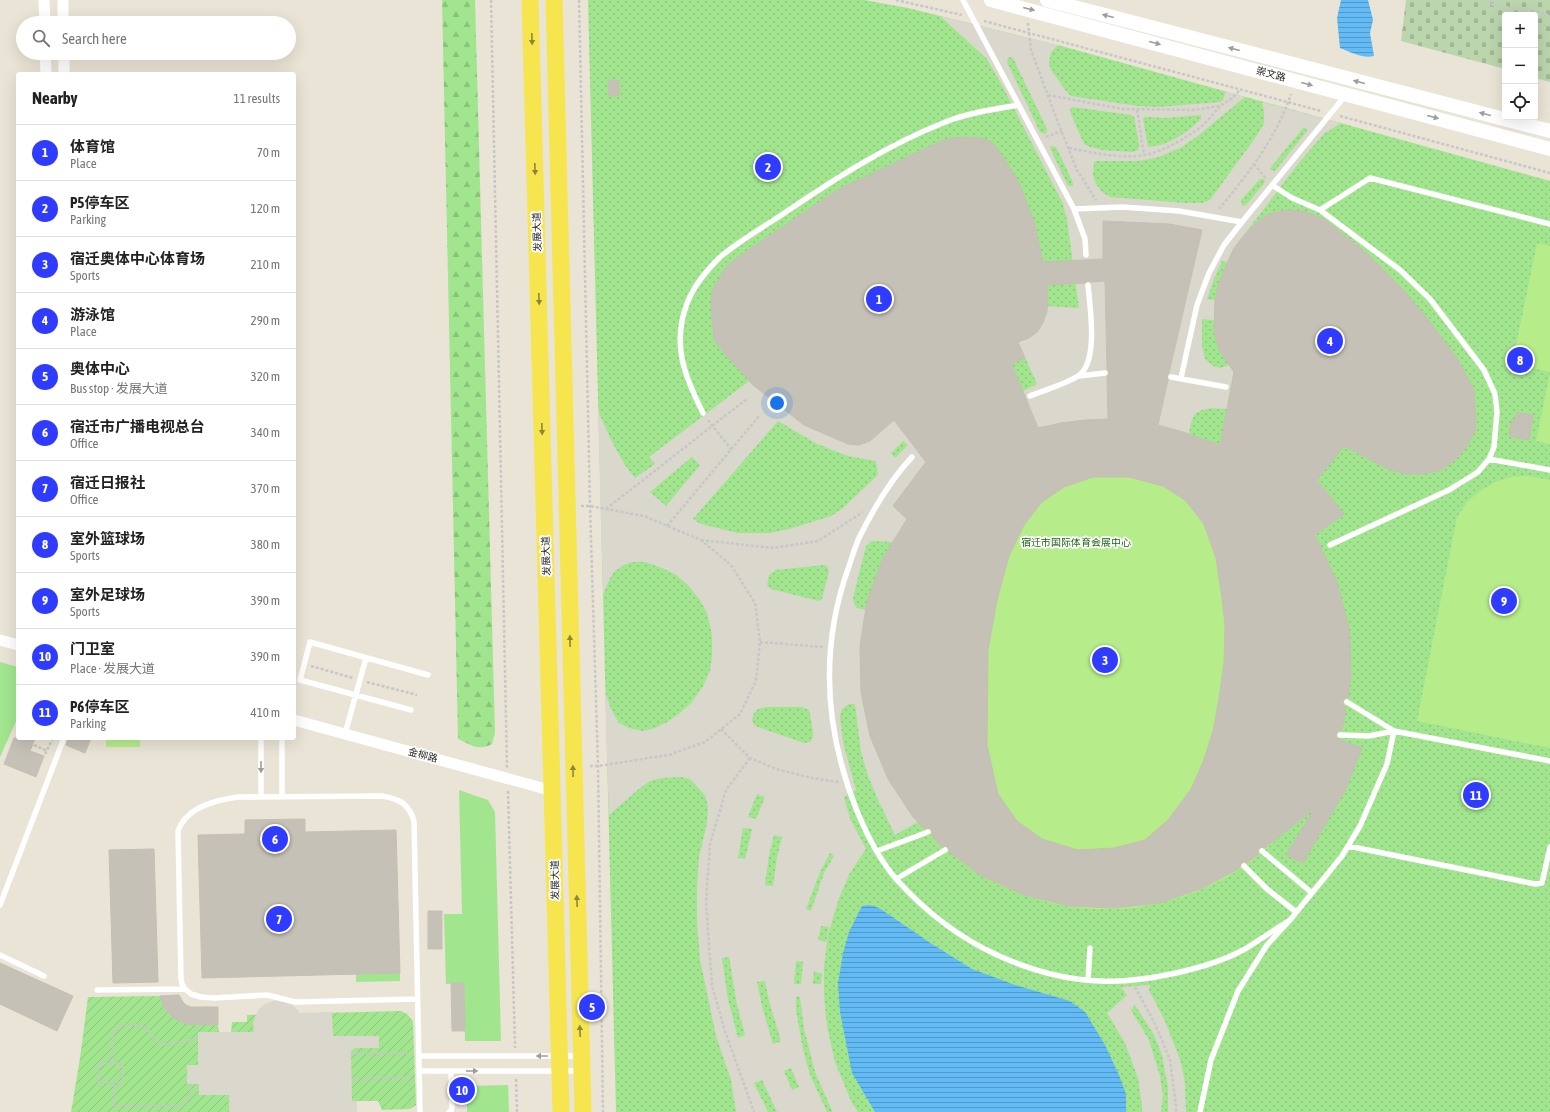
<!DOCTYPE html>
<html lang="en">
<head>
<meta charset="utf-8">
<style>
  :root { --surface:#fff; --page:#f2f2f2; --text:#222; --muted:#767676; --line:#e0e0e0; --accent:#2f3bff }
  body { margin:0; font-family:"Asap Condensed","Noto Sans SC",sans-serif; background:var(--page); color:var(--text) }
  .controls { position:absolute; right:12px; top:12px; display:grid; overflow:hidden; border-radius:4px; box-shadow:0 4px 16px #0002 }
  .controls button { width:36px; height:36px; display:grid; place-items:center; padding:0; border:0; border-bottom:1px solid var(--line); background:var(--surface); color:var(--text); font:20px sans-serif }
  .you { position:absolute; left:777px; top:403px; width:14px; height:14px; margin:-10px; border:3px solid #fff; border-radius:50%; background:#1a73e8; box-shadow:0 0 0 6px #1a73e833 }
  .badge { display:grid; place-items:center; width:26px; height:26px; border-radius:50%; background:var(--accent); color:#fff; font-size:13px; font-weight:700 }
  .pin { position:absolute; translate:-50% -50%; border:2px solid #fff; box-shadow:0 1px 4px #0006 }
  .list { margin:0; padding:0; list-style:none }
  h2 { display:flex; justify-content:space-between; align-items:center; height:52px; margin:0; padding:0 16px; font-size:17px }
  h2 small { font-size:13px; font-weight:400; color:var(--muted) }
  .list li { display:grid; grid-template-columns:26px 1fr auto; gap:12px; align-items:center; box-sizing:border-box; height:56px; padding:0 16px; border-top:1px solid var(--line) }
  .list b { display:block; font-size:15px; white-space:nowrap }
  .list p { margin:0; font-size:13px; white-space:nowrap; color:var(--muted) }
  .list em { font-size:13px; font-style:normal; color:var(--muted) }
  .icon { flex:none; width:22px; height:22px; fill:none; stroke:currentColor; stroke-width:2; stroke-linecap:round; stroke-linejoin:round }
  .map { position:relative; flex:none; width:1550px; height:1112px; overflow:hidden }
  .search { position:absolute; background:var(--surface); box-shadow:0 4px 16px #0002; left:16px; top:16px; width:280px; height:44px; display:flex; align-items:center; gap:10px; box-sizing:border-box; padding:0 14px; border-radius:22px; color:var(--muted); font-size:15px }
  .panel { position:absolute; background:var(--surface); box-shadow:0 4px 16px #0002; left:16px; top:72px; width:280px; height:668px; border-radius:4px }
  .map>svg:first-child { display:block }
  .grass { fill:#a1e58f }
  .forest { fill:url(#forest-firs) }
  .cemetery { fill:url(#cemetery-stones) }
  .park { fill:url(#park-dots) }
  .garden { fill:url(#garden-furrows) }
  .pitch { fill:#b6ed8a }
  .plaza { fill:#dad7cd; fill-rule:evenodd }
  .water { fill:url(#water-rules) }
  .building { fill:#c5c1b7; stroke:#c5c0b1; fill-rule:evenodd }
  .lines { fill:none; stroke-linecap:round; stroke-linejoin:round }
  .path { stroke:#c7c7c7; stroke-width:2.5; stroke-dasharray:3 2; stroke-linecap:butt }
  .service { stroke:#fff; stroke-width:5.5 }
  .minor { stroke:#fff; stroke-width:11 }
  .tertiary { stroke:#fff; stroke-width:14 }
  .primary { stroke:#f7e54f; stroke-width:17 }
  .oneway { fill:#9d9d9d }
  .oneway2 { fill:#8e863a }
  .labels { text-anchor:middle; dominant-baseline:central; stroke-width:3.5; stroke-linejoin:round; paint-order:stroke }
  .street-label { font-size:10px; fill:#262626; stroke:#fff }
  .park-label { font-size:10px; fill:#1c6515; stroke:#fff }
</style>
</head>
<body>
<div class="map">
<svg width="1550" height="1112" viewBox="0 0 1550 1112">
  <defs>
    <pattern id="forest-firs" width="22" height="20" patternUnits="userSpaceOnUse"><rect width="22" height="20" fill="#a1e58f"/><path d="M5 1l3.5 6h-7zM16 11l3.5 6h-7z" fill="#8ac47b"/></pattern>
    <pattern id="cemetery-stones" width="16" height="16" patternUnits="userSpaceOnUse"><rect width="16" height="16" fill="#bbd5ad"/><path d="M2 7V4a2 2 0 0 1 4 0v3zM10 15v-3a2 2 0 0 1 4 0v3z" fill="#a1b795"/></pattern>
    <pattern id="park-dots" width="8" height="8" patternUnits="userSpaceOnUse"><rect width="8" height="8" fill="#a1e58f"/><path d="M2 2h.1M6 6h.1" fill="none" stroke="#8ac47b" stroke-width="1.8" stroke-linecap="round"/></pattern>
    <pattern id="garden-furrows" width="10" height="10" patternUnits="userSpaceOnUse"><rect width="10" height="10" fill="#a1e58f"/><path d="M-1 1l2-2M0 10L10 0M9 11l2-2" fill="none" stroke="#8ac47b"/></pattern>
    <pattern id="water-rules" width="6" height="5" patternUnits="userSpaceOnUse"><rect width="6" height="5" fill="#62bbf4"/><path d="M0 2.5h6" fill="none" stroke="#5198c5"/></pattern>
  </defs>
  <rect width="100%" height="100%" fill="#eae4d6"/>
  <path class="grass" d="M0,662L18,667V717L0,757Z
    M459,790L488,800L495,812L501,1041H465L464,983L446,984L444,914H462Z
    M400,973V981L356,982V974Z
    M508,1085L509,1112H467V1086Z"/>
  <path class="forest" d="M442,0H475L495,733L492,744C478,751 471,745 458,739Z"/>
  <path class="cemetery" d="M1406,0H1550V82L1535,78V15H1505V69L1401,41Z"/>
  <path class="park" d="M588,0H864L908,8L1058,45L1550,181V1112H616Z"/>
  <path class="garden" d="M160,996C169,1028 190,1024 218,1025L219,1032H231L232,1022H247V1015L401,1011L407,1014L413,1021L416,1105L410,1109L382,1110L378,1101H357V1112H71L80,1058L88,997Z"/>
  <path class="pitch" d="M1537,243L1550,246V372L1512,364Z
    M1550,373V444L1536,441Z
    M862 665a244 244 0 1 1 488 0a244 244 0 1 1-488 0Z
    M1528,476L1550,480V748L1417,721L1457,517L1468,501L1481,490L1498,481L1511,477Z
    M106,738H140V747H106Z"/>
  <path class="plaza" d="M940,16L1058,45L1051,52L1049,63L1051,70L1066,91L1071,96L1138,106L1158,107L1220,102L1223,100L1226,91L1245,97L1199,135L1182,147L1159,157L1139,161H1096L1094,163L1093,174L1095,182L1102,192L1110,197L1186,203H1202L1210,200L1258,134L1264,123V112L1262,102L1341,123L1324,134L1298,164L1234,248L1227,262L1222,261L1214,279L1207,299L1215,300L1214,320L1202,319V345L1205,359L1213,366L1220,368L1229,365L1234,372L1227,409L1212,408L1202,410L1195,414L1191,422L1189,434L1158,425L1108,419L1085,420L1061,423L1038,428L1023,391L1037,384L1018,342L1029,338L1037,332L1047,314L1048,306L1079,308L1067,220L1063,204L1005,91L987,59ZM1011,57L1013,58L1047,129V132L1045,134L1040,132L1007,62L1008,58ZM1072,107L1131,115L1134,117L1139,144L1138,150L1133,152L1102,150L1090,147L1084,144L1071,114L1070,109ZM1201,115V119L1190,129L1175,139L1161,145L1148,147L1143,119L1144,117L1168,118ZM1303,128H1306L1307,131L1275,171L1270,170L1271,167ZM1051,146L1056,147L1058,151L1073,183V186H1068L1050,148ZM1260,179H1264L1265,182L1248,203L1244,206L1242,205L1241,200Z
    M749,381L804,425L848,444L859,445L870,441L894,420L926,462L893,506L907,519L893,542L872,541L866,546L853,598L854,604L857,608L866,610L860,646L861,692L870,736L918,822L895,835L879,802L868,776L861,752L855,704H849L842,709L840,716L843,742L856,790L844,797L850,818L866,849L850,873L839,898L828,935L824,967V995L827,1026L835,1062L852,1103L858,1112H832V1111L815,1072L804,1029L800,997L796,996V1010L803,1049L810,1075L827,1112H777L762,1080L754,1083L768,1112H736L731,1080L716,1036L700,960L697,923V885L699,857L707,823L708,807L705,795L690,779L681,777L662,778L650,781L640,788L609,815L605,692L611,709L619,723L629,728L643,731L655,728L667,722L680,713L692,702L703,686L710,671L712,654V635L707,613L700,600L688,585L676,575L662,568L645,562H633L624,565L615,571L610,578L603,595L598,411L613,444L625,465L635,478L655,464L649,457ZM778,421L817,444L848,456L876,461L878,475L843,508L831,516L792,528L770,533H738L701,524L693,519ZM903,441L908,445L895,458L891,453ZM692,457L700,465L666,506L650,492ZM824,565L827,566L829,571L822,599L819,601L771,589L767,585L769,575L776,570ZM765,707H802L809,710L813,731V737L810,742L804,743L755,726L752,720L754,713L758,709ZM757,794L765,797L756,819L748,817ZM743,828L752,829L745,859L738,858ZM774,835L782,837L777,857L773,886L765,885L769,855ZM830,853L834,856L824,873L811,911L806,909L820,872ZM821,926L829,927L826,942L818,940ZM729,957L737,1005L745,1035L738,1038L728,999L722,958ZM796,961L803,962L801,984H794ZM814,971L822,974L821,984H813ZM765,981L769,1001L781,1041L773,1044L763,1010L757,982ZM791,1068L799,1087L792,1090L784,1071Z
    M1150,985L1149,990L1165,1021L1181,1062L1185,1083L1186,1112H1168V1088L1162,1055L1154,1035L1135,1005L1131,1010L1149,1040L1160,1076L1163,1095L1161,1112H1142V1106L1138,1078L1125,1043L1107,1013L1127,995L1121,987Z
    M280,1000L288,1002L295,1007L300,1013L332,1012L333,1036H379V1048H355L351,1051L352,1101H357V1112H229V1095H199V1084H187V1065H198V1032H254L253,1024L255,1016L259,1009L265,1004L273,1001Z"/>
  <path class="water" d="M1341,0H1368L1373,20L1370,33L1374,56C1363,59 1350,52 1340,48L1337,18Z
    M870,905L879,908L932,944L972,969L1015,985L1070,1001L1085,1012L1105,1045L1119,1075L1126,1094V1112H875L852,1073L840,1012L838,983L843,953L849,932L862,906Z"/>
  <path class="building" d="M608,80H619V96H609Z
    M967,137L981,138L992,142L1004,158L1019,183L1034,221L1043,262L1103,259V221L1169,224L1202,230L1169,373L1167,376L1168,380L1158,425L1183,432L1220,445L1234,372L1219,350L1214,332L1215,300L1219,282L1234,248L1245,234L1258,221L1269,214L1286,210L1302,211L1323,218L1368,254L1407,294L1433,326L1457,358L1474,390L1476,420L1475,431L1466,448L1453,462L1441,470L1424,474H1406L1388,469L1344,446L1317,480L1344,514L1315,535L1337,582L1349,628L1351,675L1348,698H1345L1343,701V704L1346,707L1344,721L1341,731H1338L1336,735L1338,739L1362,748L1346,789L1303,863L1286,855L1314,809L1265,848L1262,847L1259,848L1258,851L1259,854L1247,863L1243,862L1240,865V868L1203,888L1160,903L1114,908L1069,906L1024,895L982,876L949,852V850L947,847H942L931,835L932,832L931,829L928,828L925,829L913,817L888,779L870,736L861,692L860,646L867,601L883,558L907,519L893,506L926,462L894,420L870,441L859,445L848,444L804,425L753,385L718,346L714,338L711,308L712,291L726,267L738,257L837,190L939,142L952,138ZM1088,281L1091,282L1105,281L1107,369L1109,373L1107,376L1108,419L1085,420L1061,423L1038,428L1012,364L1025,358L1018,342L1029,338L1037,332L1043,323L1048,306L1047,285L1085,283ZM1093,477H1129L1163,486L1185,500L1204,524L1216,558L1222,598L1225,625L1224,662L1219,699L1213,731L1203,762L1191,789L1168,820L1145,840L1114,848L1078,850L1042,839L1017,821L998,794L987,745L988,650L997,600L1009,556L1024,525L1042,502L1064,487Z
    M1517,412L1533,415L1529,440L1509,436L1512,419H1516Z
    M14,738H35L30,751L44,756L36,777L4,764Z
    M68,738H91L85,753L66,745Z
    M305,819V832L396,830L400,973L202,978L198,835L245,834V820Z
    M154,849L158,982L113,983L109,850Z
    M428,911H442V949H428Z
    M0,963L73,996L57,1031L0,1004Z
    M451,983H464L465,1031H452Z
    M179,995L183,1002L186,1005L191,1007H218V1025L186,1024L173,1018L163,1006L160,996Z"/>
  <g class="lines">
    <path class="path" d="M491,0L507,768
      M579,0L590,506L598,766L603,1112
      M896,0L962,15
      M1491,0L1490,4L1550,15
      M984,21L1321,111
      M1028,23L1031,50L1057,120L1077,170L1096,200
      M1048,95L1122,109L1194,110L1220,106L1231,99L1240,90
      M1137,110L1144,155
      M1340,116L1550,173
      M1046,137L1062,131
      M1069,148C1095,153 1123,160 1149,154C1164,151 1189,136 1201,127C1208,121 1213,113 1220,107
      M1254,164L1266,179
      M1219,209C1248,174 1277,137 1291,94
      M708,420L731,449
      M581,506H590L644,516L701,540L731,565L755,603L760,642L756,681L740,714L705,742L669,755L598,766H588
      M606,509L748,398
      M667,526L760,415
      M701,540L772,548L818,541L863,512
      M760,642L823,647
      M311,666L353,678
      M367,682L417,695
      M721,729L750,758L776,769L812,778L839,782
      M34,745L47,751
      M45,754L53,738
      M750,758L726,790L710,844L706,902L712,986L725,1031L754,1112
      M508,791L515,1048
      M1135,987L1155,1024L1170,1060L1176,1106V1112
      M351,1054H411
      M99,1063H122V1083H99Z
      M111,1063L112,1034L121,1026C152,1018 148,1042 167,1044C177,1044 189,1040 198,1038
      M352,1079L411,1078
      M516,1079L517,1112
      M113,1083V1107L181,1106C190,1100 191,1094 192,1084"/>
    <path class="service" d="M963,0L1074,209L1122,207L1179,211L1242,222L1345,96
      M1272,185L1292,198L1320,210L1400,270L1430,299L1484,370L1495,394L1497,412L1494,447L1489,459L1478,472L1449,490L1330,545
      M1074,209L1085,239L1086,255
      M1320,210L1370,178L1550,224
      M1079,376L1105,373
      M1171,377L1226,387
      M1181,378L1197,305L1209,273L1224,245L1242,222
      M1030,396C1044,390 1066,384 1078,376C1099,363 1090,307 1088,285
      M703,413C684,375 671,343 688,301C695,284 707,270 720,257C738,242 760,229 780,216C833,180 888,144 948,121C971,112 996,109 1019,105
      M912,457C891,479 874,508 860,536C855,546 852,558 848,569C819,651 825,731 857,811C867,835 880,861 897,880C925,911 960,938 997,955C1030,970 1065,980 1101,981C1142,983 1209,969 1245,949C1260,940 1275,929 1290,920
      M1489,459L1550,470
      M1347,702L1394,731L1550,761
      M411,710L300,680L310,642L428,675
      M345,734L366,658
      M1340,735L1369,736L1394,731
      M261,738V797
      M282,738V797
      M1348,846L1535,884L1542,883L1550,847
      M877,851L928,832
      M1262,851L1312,893
      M1244,866L1267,889L1296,912
      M896,879L945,850
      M0,905L64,738
      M0,955L44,976
      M1088,980L1090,948
      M97,990L185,989
      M417,999L295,1002L267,995L214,998L201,997L191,994L185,989L182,984L181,979L178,831C186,807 215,800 238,797L382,796C400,799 409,804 414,821L420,1112
      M419,1056H579
      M419,1071H581
      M449,1112L451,1111L452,1107L451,1071
      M1200,1112L1211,1060L1238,991L1267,945L1290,920L1342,856L1360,826L1387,764L1394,731"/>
    <path class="minor" d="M44,0L45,23
      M63,0V23
      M45,53L46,74
      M64,53V74
      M0,640L18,645
      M294,720L553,791"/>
    <path class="tertiary" d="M991,0L1550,149
      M1047,0L1550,131"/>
    <path class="primary" d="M530,0L561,1112
      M554,0L583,1112"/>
  </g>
  <defs><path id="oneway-solid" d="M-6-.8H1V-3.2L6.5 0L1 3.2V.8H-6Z"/></defs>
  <g class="oneway">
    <use href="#oneway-solid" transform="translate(1029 9) rotate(14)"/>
    <use href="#oneway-solid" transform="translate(1108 16) rotate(-165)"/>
    <use href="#oneway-solid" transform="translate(1155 43) rotate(15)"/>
    <use href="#oneway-solid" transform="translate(1234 49) rotate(-165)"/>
    <use href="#oneway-solid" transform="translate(1359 82) rotate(-165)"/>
    <use href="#oneway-solid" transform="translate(1307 84) rotate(15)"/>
    <use href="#oneway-solid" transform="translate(1485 114) rotate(-165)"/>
    <use href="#oneway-solid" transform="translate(1433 117) rotate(15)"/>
    <use href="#oneway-solid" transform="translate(261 767) rotate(90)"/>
    <use href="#oneway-solid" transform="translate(542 1056) rotate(180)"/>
    <use href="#oneway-solid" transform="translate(472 1071)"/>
  </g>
  <g class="oneway2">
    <use href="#oneway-solid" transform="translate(532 39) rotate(88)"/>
    <use href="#oneway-solid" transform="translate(535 169) rotate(88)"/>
    <use href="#oneway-solid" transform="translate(539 299) rotate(88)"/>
    <use href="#oneway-solid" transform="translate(542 429) rotate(88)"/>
    <use href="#oneway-solid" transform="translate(570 641) rotate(-91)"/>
    <use href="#oneway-solid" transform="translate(573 771) rotate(-91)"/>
    <use href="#oneway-solid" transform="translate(577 901) rotate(-92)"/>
    <use href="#oneway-solid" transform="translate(580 1031) rotate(-92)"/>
  </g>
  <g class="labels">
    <g class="street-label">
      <text transform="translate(1271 74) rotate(15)">崇文路</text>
      <text transform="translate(537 232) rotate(-92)">发展大道</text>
      <text transform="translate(546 556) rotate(-92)">发展大道</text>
      <text transform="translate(423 755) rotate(15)">金柳路</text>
      <text transform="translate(555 880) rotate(-91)">发展大道</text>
    </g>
    <g class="park-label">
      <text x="1076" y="542">宿迁市国际体育会展中心</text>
    </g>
  </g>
</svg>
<div class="controls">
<button>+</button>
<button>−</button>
<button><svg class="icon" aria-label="locate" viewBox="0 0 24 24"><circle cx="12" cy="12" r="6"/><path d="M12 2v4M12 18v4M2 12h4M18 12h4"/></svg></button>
</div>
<div class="you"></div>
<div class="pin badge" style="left:879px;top:299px">1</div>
<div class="pin badge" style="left:768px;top:167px">2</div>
<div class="pin badge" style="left:1105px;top:660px">3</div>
<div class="pin badge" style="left:1330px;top:341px">4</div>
<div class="pin badge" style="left:592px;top:1007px">5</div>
<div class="pin badge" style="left:275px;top:839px">6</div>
<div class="pin badge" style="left:279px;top:919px">7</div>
<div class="pin badge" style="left:1520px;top:360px">8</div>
<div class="pin badge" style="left:1504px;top:601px">9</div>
<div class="pin badge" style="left:462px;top:1090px">10</div>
<div class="pin badge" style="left:1476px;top:795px">11</div>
<div class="search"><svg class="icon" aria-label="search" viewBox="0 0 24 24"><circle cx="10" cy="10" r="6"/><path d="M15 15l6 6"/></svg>Search here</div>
<section class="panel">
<h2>Nearby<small>11 results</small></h2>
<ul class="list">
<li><span class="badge">1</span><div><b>体育馆</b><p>Place</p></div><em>70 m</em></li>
<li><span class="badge">2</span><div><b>P5停车区</b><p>Parking</p></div><em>120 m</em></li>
<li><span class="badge">3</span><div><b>宿迁奥体中心体育场</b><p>Sports</p></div><em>210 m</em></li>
<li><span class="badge">4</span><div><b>游泳馆</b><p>Place</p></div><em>290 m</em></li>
<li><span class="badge">5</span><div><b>奥体中心</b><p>Bus stop · 发展大道</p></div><em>320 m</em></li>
<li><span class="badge">6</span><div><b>宿迁市广播电视总台</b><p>Office</p></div><em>340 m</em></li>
<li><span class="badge">7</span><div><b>宿迁日报社</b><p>Office</p></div><em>370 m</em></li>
<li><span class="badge">8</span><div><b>室外篮球场</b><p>Sports</p></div><em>380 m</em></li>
<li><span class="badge">9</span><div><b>室外足球场</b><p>Sports</p></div><em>390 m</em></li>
<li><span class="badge">10</span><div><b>门卫室</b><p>Place · 发展大道</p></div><em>390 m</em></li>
<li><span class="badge">11</span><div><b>P6停车区</b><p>Parking</p></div><em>410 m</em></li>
</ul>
</section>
</div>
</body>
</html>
